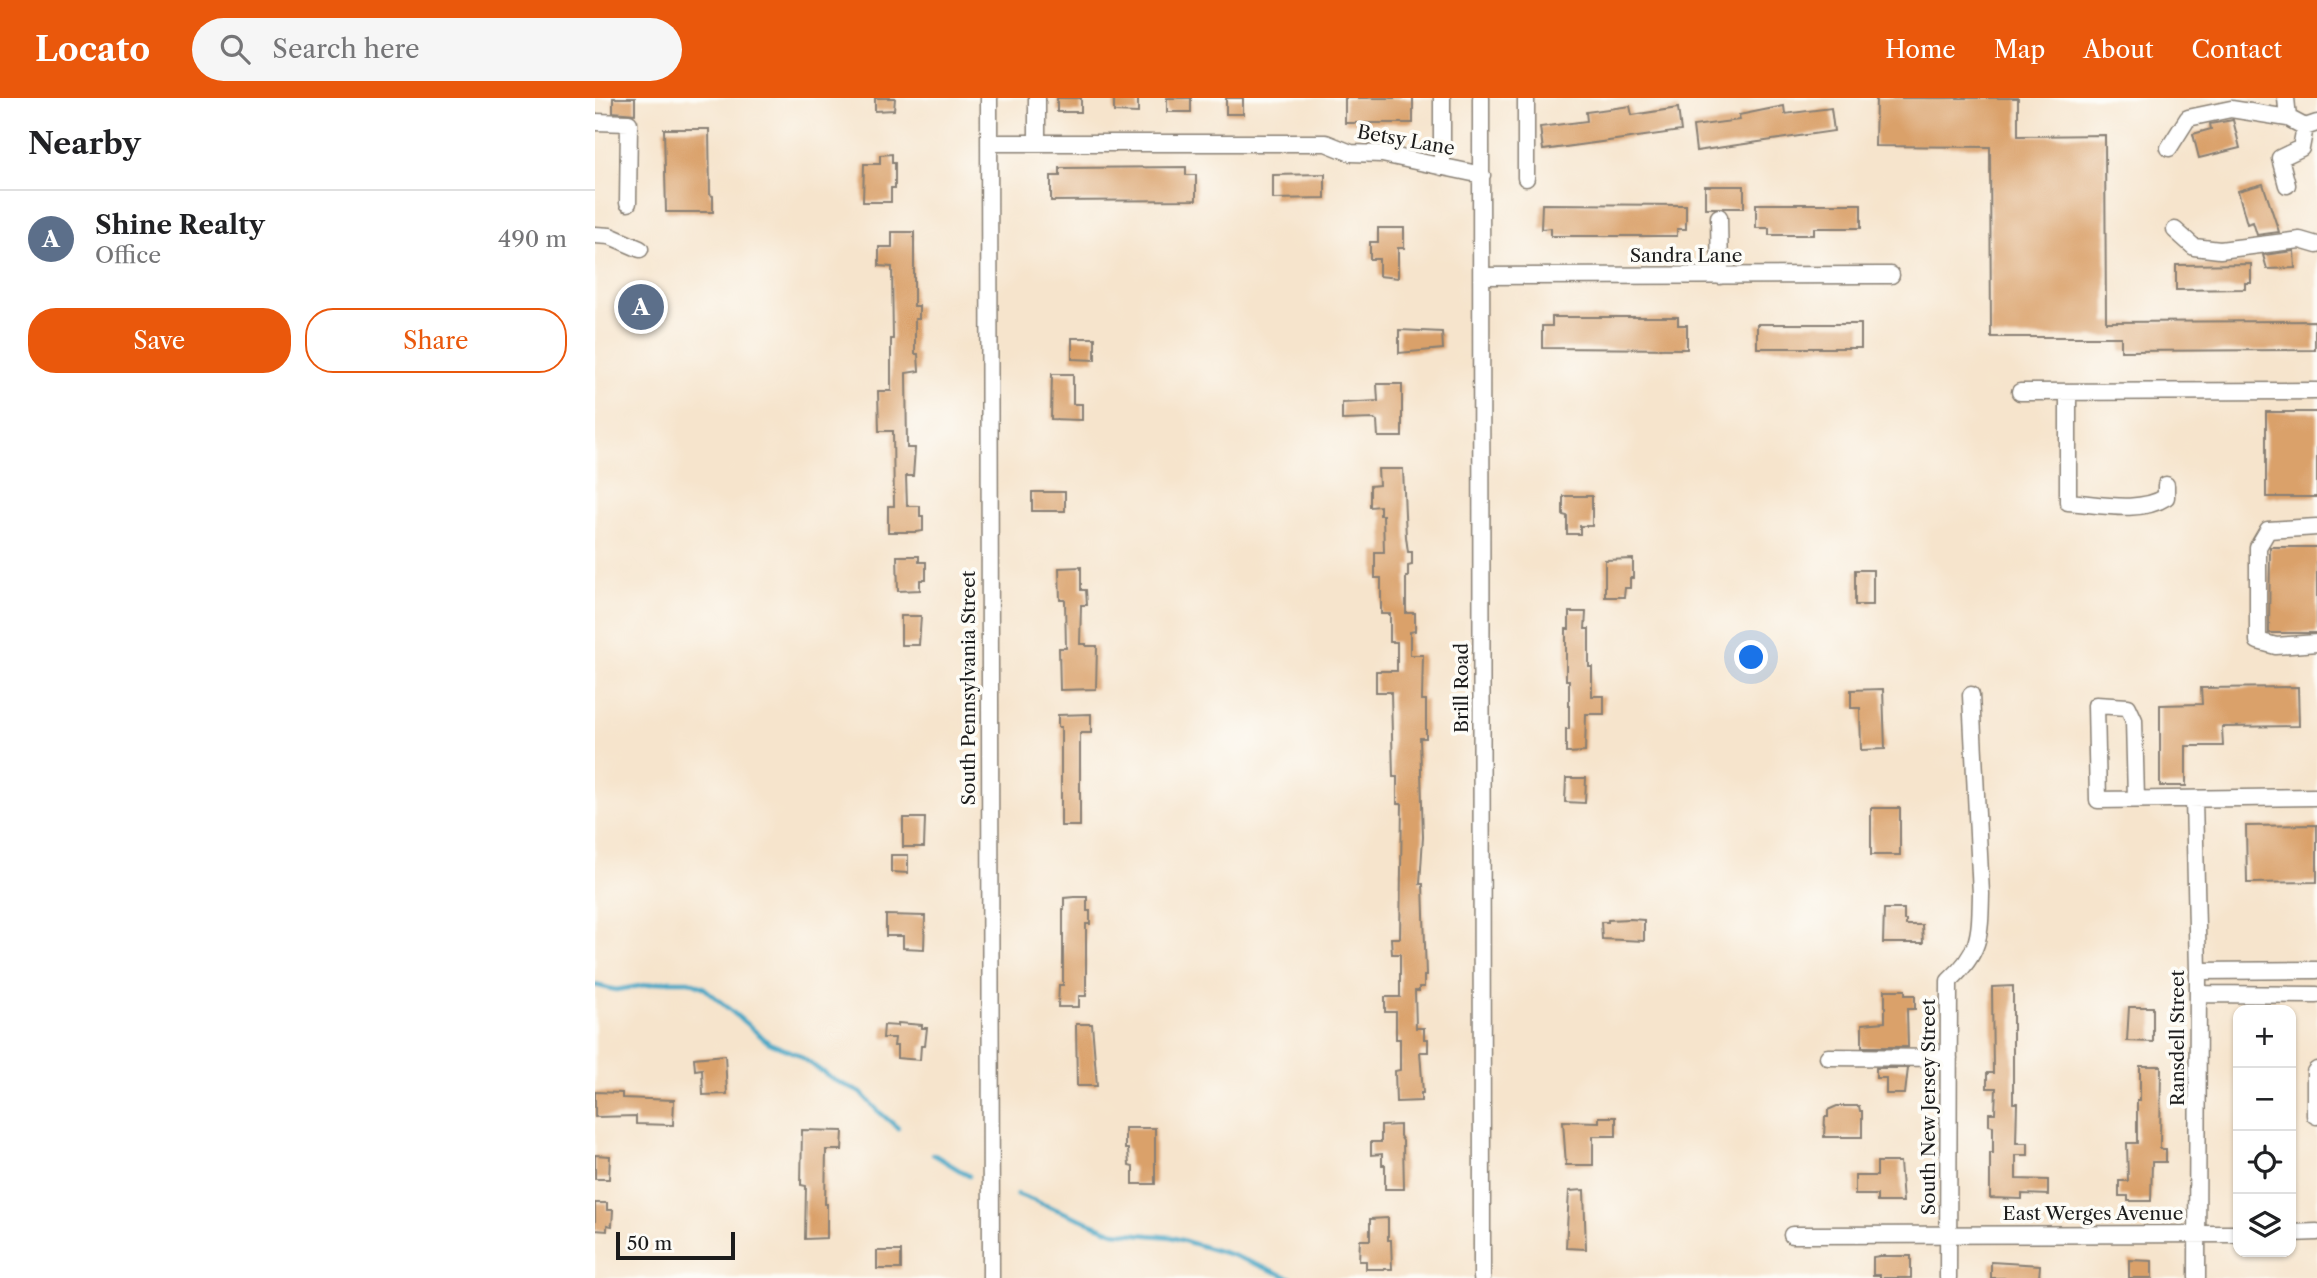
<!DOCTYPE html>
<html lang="en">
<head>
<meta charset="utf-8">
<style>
  :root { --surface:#fff; --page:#f6f6f6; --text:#202124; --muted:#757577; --line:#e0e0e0; --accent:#ea580c }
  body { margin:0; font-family:"Libre Caslon Text",serif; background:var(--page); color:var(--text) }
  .controls { position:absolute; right:21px; bottom:21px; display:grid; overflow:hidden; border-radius:14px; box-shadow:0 2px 5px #0004 }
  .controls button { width:63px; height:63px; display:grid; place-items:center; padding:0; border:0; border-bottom:2px solid var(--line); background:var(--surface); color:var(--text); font:35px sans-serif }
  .scale { position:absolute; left:21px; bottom:18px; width:119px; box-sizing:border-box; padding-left:7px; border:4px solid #1c1c1c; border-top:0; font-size:19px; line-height:24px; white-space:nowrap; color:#1c1c1c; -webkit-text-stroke:5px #fdfcf7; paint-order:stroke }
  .you { position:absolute; left:1157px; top:560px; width:24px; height:24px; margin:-18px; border:5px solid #fff; border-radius:50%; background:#1a73e8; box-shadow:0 0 0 10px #1a73e833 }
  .badge { display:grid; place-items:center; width:46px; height:46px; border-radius:50%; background:var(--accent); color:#fff; font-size:23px; font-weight:700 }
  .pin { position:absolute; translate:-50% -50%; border:4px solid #fff; box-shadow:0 2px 7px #0006 }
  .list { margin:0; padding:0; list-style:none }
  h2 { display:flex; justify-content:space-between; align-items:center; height:91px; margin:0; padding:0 28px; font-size:30px }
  h2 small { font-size:23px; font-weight:400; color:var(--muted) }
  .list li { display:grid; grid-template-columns:46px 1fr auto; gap:21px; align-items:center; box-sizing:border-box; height:98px; padding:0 28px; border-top:2px solid var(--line) }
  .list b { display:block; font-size:26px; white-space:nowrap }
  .list p { margin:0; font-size:23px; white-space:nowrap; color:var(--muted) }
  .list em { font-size:23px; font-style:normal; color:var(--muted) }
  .actions { display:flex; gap:14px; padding:21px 28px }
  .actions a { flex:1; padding:16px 0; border:2px solid var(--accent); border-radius:28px; text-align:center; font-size:24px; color:var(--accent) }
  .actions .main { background:var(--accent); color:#fff }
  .icon { flex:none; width:38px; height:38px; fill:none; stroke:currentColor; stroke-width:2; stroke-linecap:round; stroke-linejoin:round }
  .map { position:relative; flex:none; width:1722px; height:1180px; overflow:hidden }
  header { display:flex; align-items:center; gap:42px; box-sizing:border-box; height:98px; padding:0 35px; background:var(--accent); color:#fff }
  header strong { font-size:33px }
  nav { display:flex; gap:38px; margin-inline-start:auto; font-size:24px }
  .search { width:490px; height:63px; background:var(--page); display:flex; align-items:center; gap:18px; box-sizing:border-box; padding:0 24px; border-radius:38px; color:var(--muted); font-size:26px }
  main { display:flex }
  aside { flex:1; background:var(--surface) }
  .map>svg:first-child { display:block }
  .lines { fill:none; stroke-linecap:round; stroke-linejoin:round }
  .stream { stroke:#45a6c5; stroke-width:4.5 }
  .building { fill:#daa16a }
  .minor-casing { stroke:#898074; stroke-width:19 }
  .minor { stroke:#fff; stroke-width:16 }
  .labels { text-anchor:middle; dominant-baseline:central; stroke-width:7; stroke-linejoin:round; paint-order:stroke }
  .street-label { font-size:19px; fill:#1c1c1c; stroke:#fdfcf7 }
</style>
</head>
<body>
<header>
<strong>Locato</strong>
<div class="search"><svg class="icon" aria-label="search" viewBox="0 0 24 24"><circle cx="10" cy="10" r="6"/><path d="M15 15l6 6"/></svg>Search here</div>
<nav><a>Home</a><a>Map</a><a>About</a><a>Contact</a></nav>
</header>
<main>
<aside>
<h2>Nearby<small></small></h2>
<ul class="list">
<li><span class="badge" style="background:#5c6f8a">A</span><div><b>Shine Realty</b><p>Office</p></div><em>490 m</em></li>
</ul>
<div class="actions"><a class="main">Save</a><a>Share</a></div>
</aside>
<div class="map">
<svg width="1722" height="1180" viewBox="0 0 1722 1180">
  <rect width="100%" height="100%" fill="#fdfcf7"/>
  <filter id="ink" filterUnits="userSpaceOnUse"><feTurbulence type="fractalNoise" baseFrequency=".0143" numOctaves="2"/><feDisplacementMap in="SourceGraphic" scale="14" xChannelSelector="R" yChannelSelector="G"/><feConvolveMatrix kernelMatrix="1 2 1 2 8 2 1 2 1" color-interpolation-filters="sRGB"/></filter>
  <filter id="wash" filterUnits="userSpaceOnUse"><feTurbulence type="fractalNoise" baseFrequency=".00686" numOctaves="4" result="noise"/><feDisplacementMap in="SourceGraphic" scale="28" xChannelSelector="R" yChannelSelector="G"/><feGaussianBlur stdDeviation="1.57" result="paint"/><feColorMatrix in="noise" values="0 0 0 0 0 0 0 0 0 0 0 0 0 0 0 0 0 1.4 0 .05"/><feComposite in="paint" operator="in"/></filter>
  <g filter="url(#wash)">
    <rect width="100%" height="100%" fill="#f6e4cc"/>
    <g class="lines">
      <path class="stream" d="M0,887L21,892L74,883H94L108,889L174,945L202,956L239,982L266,995L283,1013L303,1030
        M338,1056L374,1078
        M422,1096L519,1134L576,1139L637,1157L696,1180"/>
    </g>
    <g id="blocks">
      <path class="building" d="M18,0H40V16L18,14Z
        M280,0H300L299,12L280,13Z
        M462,0H486V14H462Z
        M519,0H543V15L519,14Z
        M572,0H596V14H572Z
        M631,0H648V16H631Z
        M750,0H818V25H750Z
        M1281,0H1423V38L1510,37L1511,224L1720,223V252L1526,253V239H1396L1395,49L1280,48Z
        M1035,8L1037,17L1083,10L1086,33L948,52L945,29L992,23L991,14Z
        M1189,8L1190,16L1236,10L1239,33L1101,53L1098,28L1145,22L1144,17Z
        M1638,22L1645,50L1604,60L1598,36L1616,31L1615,26Z
        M69,31H114L115,97L118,98V114H71Z
        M297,56V65H300V90H296V104H268L269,66H285V57Z
        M591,69V77H601V102L456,103V78H465V70Z
        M730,76V100L678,101V77Z
        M1668,86L1684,134L1662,137L1658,124L1652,126L1643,93Z
        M1110,88H1149V110H1110Z
        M947,106L1091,107V131H1082V138H956V130L946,131Z
        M1161,106H1266V130H1219V137H1174V130H1161Z
        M783,130H809V150H803V180L784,178V161H775V144H783Z
        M297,134H319V208H324V221H320V256H323L324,273L311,275L312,350H320L318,378H311L312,408H325V418H328V433L322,434H293V408H299L298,333H284L283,293H296V241H298L297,169L284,168V149H297Z
        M1699,153L1700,170L1672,171L1668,157Z
        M1656,166V185H1650V191L1581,192V167Z
        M957,219H1083V227H1092V251L947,250V228H957Z
        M1162,226H1266V250H1162Z
        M804,232L847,234L848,251L804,255Z
        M477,240H500V262L477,261Z
        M457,276H478V306H487V322L456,321Z
        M782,286H807V339H783L782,323L779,321L747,322V305L783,303Z
        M1671,314H1722V399H1671Z
        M783,371H808L811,439L813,454H817V467L813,468V479H811V515H820V533L815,534V557H828L827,602H831V640H825L828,739L825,786H828L831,878H829V889H824V893H820L821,930H829V941H833V954H825L828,995H826V1003L801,1004L800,973L805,972V941H801V914H790V899H805V856H797L796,840H805L807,706H802V679H798L796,594H781V573H802V544H795V516H786V480H780V454H789L788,417H785V408L775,409V388L784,387Z
        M437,394H470V413H437Z
        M968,398H997V428H985V436H972V418L968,417Z
        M1675,449H1722V535H1674Z
        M302,458H324V464H331V482H325V492L303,493Z
        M1038,461V480H1035V490H1030L1029,499H1010V462Z
        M486,469V492H491L492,507H486L485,546H491V548H502L501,591L465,592L464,550H471L470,502H465L464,470Z
        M1260,472H1278V507H1260Z
        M974,514H991L990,531H994V569H997V598H1009V616H991L990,654L971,655V631H974V582H971V531H974Z
        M306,518H326L324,547H306Z
        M1703,589L1704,628L1627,629L1628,648H1591V688H1565V607L1607,606L1606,590Z
        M1288,591L1290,651L1266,652L1265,610H1256V592Z
        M496,616V635H485V728H466V629H463V617Z
        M971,680H991L990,705L970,704Z
        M1276,710H1305V757H1276Z
        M308,720H330L329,749H308Z
        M1722,727V784L1652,785L1651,728Z
        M296,757H313V775L296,774Z
        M479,799H492V813H495V826H491V898H484V909H463L464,887H468V811H469V800Z
        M1289,811H1309V822H1311V827H1327L1328,845H1288Z
        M291,817L330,818L329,851L308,850V838H291Z
        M1035,821L1049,822V843L1007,841L1006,824H1013V822Z
        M1418,888V1005H1422L1421,1045H1433V1057H1421V1081L1453,1082V1097L1427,1096V1101L1395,1100V1055H1398V1028L1394,1027V1015H1400L1401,990H1392V975H1398L1397,889Z
        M1290,892H1310V897H1320V911H1312L1313,949H1267V926L1290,924Z
        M1534,909H1558V944L1532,943Z
        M303,925L327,927V930H332L330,948H326L325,962L302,960V948H299L300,940H288L289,927L303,928Z
        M481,926H497L502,988H482Z
        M130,957L132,996L108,997L107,971L100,972L99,960Z
        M1545,968H1566L1565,1045V1051H1571V1064H1557L1556,1103H1533V1098H1524V1083H1533L1532,1045H1542V1002H1545Z
        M1281,970H1313L1310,996H1291V980H1281Z
        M0,994L27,995V1000L79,1002L78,1027L41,1026V1018L0,1019Z
        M1242,1008H1264L1265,1013H1267V1039H1229L1230,1019H1233V1012Z
        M1004,1019H1021V1038H998V1067H971L968,1023L1004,1024Z
        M805,1027V1038L808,1043L809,1091H790V1067H787V1056L776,1057V1044H786V1028Z
        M530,1030H560V1086H538V1069L534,1068L533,1051H530Z
        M207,1032L248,1033L247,1052H231L230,1106H232V1140L210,1141L211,1088L206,1087Z
        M0,1057L15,1058L14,1081H0Z
        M1282,1064H1305L1308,1104H1282V1097H1260V1078H1282Z
        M989,1092L991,1151L971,1150L974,1093Z
        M0,1105H12V1112H18L17,1128L12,1127V1133L0,1132Z
        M793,1120V1142H796L797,1171H771V1163H764L765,1142H775V1121Z
        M282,1153H306V1171H282Z
        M1285,1158H1316V1180H1285V1177H1278V1159Z
        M1534,1162L1557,1163V1180H1534Z
        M1396,1164L1445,1167L1444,1180H1396Z"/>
    </g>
  </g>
  <g filter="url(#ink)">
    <use href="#blocks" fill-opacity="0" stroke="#898074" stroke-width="2"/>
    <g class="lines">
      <defs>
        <path id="minor" d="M394,0L396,1180
          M847,0V69
          M886,0L887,1180
          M1691,0L1693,20L1710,29L1722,25
          M0,24L34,25L33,105
          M394,45H731L756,55L787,56L887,77
          M442,45V0
          M1574,50L1593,20L1636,11L1693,20
          M931,80V0
          M1692,87L1685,60L1706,50L1710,29
          M1124,119L1125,178
          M1580,132L1599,149L1625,152L1705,142L1722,147
          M0,137L15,138L45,151
          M887,178L1296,177
          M1425,294L1722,293
          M1473,294V404C1503,406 1545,416 1571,399V387
          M1722,429L1673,432L1663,449V543L1681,548L1722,545
          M1541,701L1539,622L1533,609L1501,607L1503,702L1722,699
          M1599,701L1603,873L1602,1180
          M1603,873L1722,872
          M1603,896L1722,897
          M1233,959L1354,960
          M1722,972L1720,974V1017L1722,1018
          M1696,1135L1722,1134
          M1197,1137L1643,1136
          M1353,1180L1354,883C1386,854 1385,836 1386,796L1376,597"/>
      </defs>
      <use href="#minor" class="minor-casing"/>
      <use href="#minor" class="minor"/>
    </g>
  </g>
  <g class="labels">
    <g class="street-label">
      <text transform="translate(811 42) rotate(10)">Betsy Lane</text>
      <text x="1091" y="157">Sandra Lane</text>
      <text transform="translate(373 590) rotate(-90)">South Pennsylvania Street</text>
      <text transform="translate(866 590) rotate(-90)">Brill Road</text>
      <text transform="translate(1582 940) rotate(-90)">Ransdell Street</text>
      <text transform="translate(1333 1009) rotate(-90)">South New Jersey Street</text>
      <text x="1498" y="1115">East Werges Avenue</text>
    </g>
  </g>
</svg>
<div class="controls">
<button>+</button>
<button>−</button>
<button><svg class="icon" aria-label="locate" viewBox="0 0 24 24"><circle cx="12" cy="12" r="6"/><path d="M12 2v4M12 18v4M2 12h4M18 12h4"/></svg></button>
<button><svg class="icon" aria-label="layers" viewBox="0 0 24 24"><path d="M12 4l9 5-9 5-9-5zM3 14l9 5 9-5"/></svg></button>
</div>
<div class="scale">50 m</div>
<div class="you"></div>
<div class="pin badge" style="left:46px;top:209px;background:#5c6f8a">A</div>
</div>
</main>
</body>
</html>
